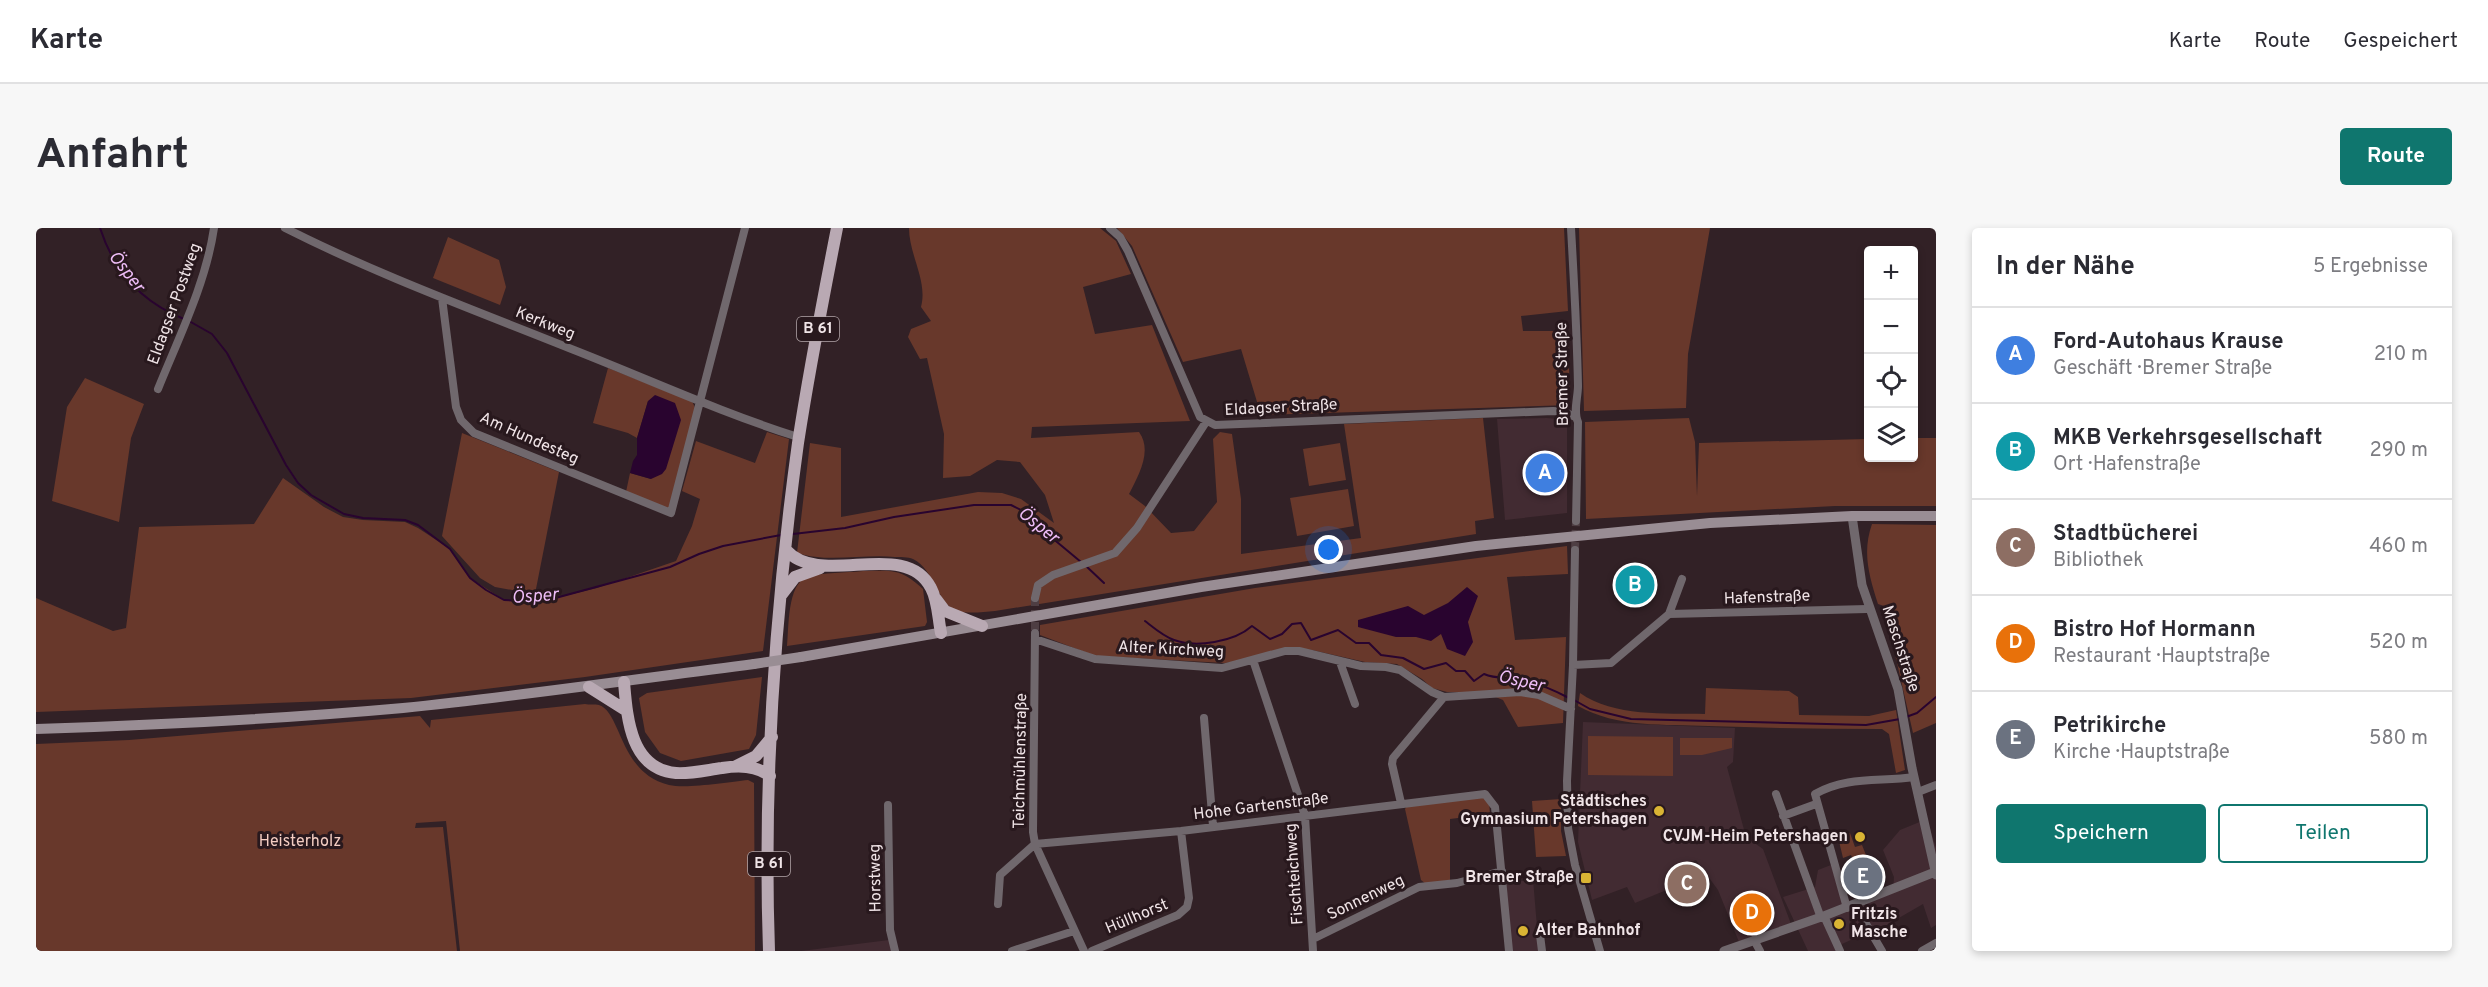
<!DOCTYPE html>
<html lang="de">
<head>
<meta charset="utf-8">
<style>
  :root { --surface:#fff; --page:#f7f7f7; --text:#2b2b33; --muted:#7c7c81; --line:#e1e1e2; --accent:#0f766e }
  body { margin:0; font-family:Overpass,sans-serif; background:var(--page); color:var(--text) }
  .controls { position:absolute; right:18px; top:18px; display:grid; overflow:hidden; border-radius:6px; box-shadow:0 3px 9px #0003 }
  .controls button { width:54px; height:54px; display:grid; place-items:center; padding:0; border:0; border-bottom:2px solid var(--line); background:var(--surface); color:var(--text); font:30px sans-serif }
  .you { position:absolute; left:1293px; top:322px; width:21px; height:21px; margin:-15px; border:4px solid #fff; border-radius:50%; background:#1a73e8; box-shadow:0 0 0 9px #1a73e833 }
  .badge { display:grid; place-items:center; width:39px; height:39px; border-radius:50%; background:var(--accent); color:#fff; font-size:20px; font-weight:700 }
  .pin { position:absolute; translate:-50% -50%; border:3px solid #fff; box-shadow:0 2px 6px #0006 }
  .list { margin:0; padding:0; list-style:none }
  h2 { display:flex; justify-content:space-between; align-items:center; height:78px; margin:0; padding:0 24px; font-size:26px }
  h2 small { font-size:20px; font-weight:400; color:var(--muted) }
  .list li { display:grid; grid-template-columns:39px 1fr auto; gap:18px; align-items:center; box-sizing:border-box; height:96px; padding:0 24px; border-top:2px solid var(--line) }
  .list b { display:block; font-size:22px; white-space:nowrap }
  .list p { margin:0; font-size:20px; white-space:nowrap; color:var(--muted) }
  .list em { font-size:20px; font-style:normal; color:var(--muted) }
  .actions { display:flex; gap:12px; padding:18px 24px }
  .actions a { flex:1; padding:14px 0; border:2px solid var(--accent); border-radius:6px; text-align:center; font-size:21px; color:var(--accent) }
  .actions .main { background:var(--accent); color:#fff }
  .icon { flex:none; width:33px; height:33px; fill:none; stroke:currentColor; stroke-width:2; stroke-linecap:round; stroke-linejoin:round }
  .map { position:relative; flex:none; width:1900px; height:723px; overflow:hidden; border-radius:6px }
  header { display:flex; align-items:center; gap:36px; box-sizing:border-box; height:84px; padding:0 30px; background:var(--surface); border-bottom:2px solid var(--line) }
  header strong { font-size:28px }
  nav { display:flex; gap:33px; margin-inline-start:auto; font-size:21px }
  .intro { display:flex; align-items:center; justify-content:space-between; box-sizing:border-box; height:144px; padding:0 36px }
  h1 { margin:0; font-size:42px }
  .button { padding:15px 27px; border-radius:6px; background:var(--accent); color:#fff; font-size:21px; font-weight:700 }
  main { display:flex; gap:36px; padding:0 36px }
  aside { flex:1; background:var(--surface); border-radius:6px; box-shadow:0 3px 9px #0003 }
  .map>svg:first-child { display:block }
  .built { fill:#422b32 }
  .green { fill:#68382b }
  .water { fill:#29042f }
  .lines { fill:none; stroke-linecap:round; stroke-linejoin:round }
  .stream { stroke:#29042f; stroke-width:2 }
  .minor-tunnel { stroke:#4e3e43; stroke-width:8; stroke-dasharray:8 4; stroke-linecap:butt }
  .minor { stroke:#70686d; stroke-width:8 }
  .tertiary { stroke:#70686d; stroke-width:9 }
  .secondary { stroke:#998d94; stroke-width:10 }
  .primary { stroke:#b9a9b3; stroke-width:12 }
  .secondary-bridge { stroke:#998d94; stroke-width:10 }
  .poi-dot { fill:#d9b434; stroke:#28181d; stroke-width:2 }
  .labels { text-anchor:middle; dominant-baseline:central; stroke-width:6; stroke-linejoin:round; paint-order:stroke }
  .shield { fill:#28181d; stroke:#b4a7aa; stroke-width:1.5 }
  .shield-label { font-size:15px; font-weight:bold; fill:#f0e4e7 }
  .street-label { font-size:16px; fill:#f0e4e7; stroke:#28181d }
  .poi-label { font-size:16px; font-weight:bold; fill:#f0e4e7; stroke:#28181d; text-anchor:end }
  .park-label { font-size:16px; fill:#f4cdc2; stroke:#28181d }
  .water-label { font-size:18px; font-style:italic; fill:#eebdf7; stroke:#28181d }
</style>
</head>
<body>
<header>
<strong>Karte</strong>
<nav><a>Karte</a><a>Route</a><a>Gespeichert</a></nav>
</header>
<div class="intro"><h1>Anfahrt</h1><a class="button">Route</a></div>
<main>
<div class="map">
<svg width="1900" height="723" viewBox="0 0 1900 723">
  <rect width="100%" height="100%" fill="#322126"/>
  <path class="built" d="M1511,190L1531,192V285L1469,292L1461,191Z
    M1547,494L1699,500L1697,534L1691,539L1710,609L1727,621L1755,696L1703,714L1682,662L1660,632L1634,641L1638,659L1599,675L1591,659L1556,672L1542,614Z
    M1891,591L1900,620V697L1895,700L1887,676L1849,698L1836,702L1828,701L1822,704L1817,711L1806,716L1802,723H1772L1747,669L1779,659L1782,642L1795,637L1809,684L1857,665L1858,649L1847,622L1864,602Z
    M1497,651L1503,723H1475L1470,656Z
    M853,712L857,723H765Z"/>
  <path class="green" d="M873,0H1064L1080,13L1095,46L1047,59L1059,106L1116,97L1154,193L996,199L995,210L1103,204C1117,223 1102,248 1093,266L1109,278L1135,305L1158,303L1181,274L1177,211L1184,204L1196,206L1205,271V326L1325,310L1308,196L1447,190L1458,290L1439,293L1440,306L959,383C947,384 933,386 921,383C901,376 899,342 877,331C872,329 864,329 859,329C827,326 791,335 761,325L774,215L805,220V289L942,264L966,265L985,271L1018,295L1009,267L984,234L961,232L934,248L907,250L908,206L891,130L884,131L872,109L875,101L895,93L885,79C892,53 873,27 873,0Z
    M1081,0H1528L1532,83L1485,88L1487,103H1532L1534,177L1225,187L1205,121L1147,134L1096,18Z
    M1543,0H1674L1652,126L1650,180L1548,183Z
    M412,9L463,32L470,59L464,77L397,50Z
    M572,140L656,173L660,182L635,278L632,281L590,264L594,245L615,251L612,173L601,210L592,205L557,195Z
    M49,150L108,176L95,210L83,294L16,273L31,179Z
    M1653,190L1659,214L1661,268L1663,215L1832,211V230H1878V210H1900V278H1799L1550,291L1549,194Z
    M731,204L753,211L727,423L549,449L375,470L0,484V370L77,403L90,400L103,299L218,296L247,250L288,279L307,289L327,292L369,294L382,300L414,321L434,350L468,372H512L561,360L640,333L656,298L664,271L646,263L660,213L719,235Z
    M426,205L523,244L499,366L459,359L444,350L406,308Z
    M1304,215L1310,252L1273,258L1267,221Z
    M1312,261L1318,298L1261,308L1254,270Z
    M1836,296L1900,297V495L1877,505L1848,378L1842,376C1833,348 1826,324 1836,296Z
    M1531,318L1532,346L1471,349L1479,412L1530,409L1527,495L1482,499L1467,472L1447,464H1411L1396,460L1386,451L1361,436L1329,434L1276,422L1248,420L1204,433L1189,435L1059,428L1004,407V397L1219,360Z
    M827,343C857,343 864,340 887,361L891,394L889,398L751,418C753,400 751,356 771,349C787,344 810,345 827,343Z
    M726,449L720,507L713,521L645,533L624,525L609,504L603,470L611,465Z
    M1670,460L1753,463L1762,469L1763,487L1833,488L1860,482L1869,542L1860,545L1853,506L1846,501C1788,501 1730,500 1672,498C1629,496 1581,500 1542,478L1544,465C1578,489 1629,485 1669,486Z
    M549,476C553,477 559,476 563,477C586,485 583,545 633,557C651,561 692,554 712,552L718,555L719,723H424L410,593L380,595L379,600L407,599L421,723H0V516L93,512L384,488L394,500L395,492Z
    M1552,508L1637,509V548L1552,547Z
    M1644,510H1696V520L1666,527H1644Z
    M1448,569L1453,573L1454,586L1414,591V653L1390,656L1385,652L1369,581L1371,578Z
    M1525,571V603L1530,628L1500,629L1496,573Z
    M1814,605L1819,619L1826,617L1830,627L1818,633L1815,627L1807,630L1802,609Z"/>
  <path class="water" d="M619,167L639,175L645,192L630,241L626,246L615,251L594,245L597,233L601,227V210L612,173Z
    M1431,359L1442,368L1432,394L1437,414L1429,428L1411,421L1405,406L1395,413L1380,409H1360L1322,399V392L1372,378L1388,387L1412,375Z"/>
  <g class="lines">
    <path class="stream" d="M64,0C78,43 105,74 148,91
      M153,93L176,106L191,125L250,237L262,255L275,267L308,286L327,290L369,292L382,297L414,321L434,350L450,362L468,372L490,373L512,372L634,339L663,326L687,318L745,307
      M757,306L809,300L858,289L938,277H975L989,284L1003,299L1045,334
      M1050,338L1068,355
      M1109,393C1118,400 1127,408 1138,412C1160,420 1198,414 1216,398L1234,411L1246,406L1256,396L1265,395L1275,412L1302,402L1320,415H1333L1345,427L1367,430L1388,441L1410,435L1420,443H1429L1438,453L1448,446C1461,452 1474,448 1487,452C1503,456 1518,462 1533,470
      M1538,472L1554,481L1595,491L1830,497L1864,491
      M1870,489L1881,485L1900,469"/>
    <path class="minor-tunnel" d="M1539,322L1540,293
      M999,370V405"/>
    <path class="minor" d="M249,0C342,47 441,83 538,122C612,151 686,185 762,209
      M1074,0L1084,9L1092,23L1164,189L1179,197L1517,183L1529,184L1539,189
      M1535,0C1538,53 1541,105 1542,158C1542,169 1537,184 1542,194L1540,293
      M406,70L420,179L425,192L438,205L635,285L709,0
      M122,161C143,109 170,55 178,0
      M1539,322L1537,437L1531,553L1532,600L1539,637L1564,723
      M999,370L1002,357L1017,347L1079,325L1101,300L1170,194
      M1633,386L1646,351
      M999,405L997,604L999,616L1048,723
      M999,411L1059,431L1186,440L1249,423H1263L1325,438L1350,439L1364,442L1396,464L1408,469L1484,464L1503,467L1535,481
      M1217,432L1269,588L1277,723
      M1304,434L1319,476
      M1537,437L1575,435L1633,386L1831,381
      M1168,490L1177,598
      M1882,564L1900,557
      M1740,566L1785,690
      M1365,575L1356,536L1357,530L1408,469
      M852,577L854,702L859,723
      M1747,588L1780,576
      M999,616L1145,603L1449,566L1459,579L1473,723
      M962,676L964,647L999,616
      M1819,677L1846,723
      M1811,680L1779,566C1811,548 1843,554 1878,549
      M1788,688L1804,723
      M1504,707L1506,723
      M1277,711L1383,659L1421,655L1466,643
      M1718,712L1724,723
      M976,723L1038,703
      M1056,723L1142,687L1151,679L1153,670L1145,603
      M1886,723L1900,715"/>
    <path class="tertiary" d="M1816,288L1826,357L1862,461L1876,540L1900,647
      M1688,723L1788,688L1899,644"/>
    <path class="secondary" d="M765,429L1165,359L1440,318L1674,295L1816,288H1900
      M0,501C122,497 245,491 367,480C485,468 601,451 718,436"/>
    <path class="primary" d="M750,322C785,361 869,309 895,360C902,373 902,390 905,405
      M746,366L759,349L784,340
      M900,371L909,383L946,398
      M588,454C591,489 594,541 640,545C655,546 671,542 686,540C703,537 720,537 734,548
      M553,459L591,483
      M700,538L720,528L736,509
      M733,723C727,554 739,382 762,215C773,143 787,71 801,0"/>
    <path class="secondary-bridge" d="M718,436L765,429"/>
  </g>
  <g class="poi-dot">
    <circle cx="1623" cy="583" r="6"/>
    <circle cx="1824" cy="609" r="6"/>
    <rect x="1544" y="644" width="12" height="12" rx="3"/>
    <circle cx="1803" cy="696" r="6"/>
    <circle cx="1487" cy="703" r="6"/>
  </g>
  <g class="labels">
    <g class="shield">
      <rect x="761" y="89" width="42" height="24" rx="4.5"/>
      <rect x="712" y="624" width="42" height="24" rx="4.5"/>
    </g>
    <g class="shield-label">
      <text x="782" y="101">B 61</text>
      <text x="733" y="636">B 61</text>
    </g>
    <g class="street-label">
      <text transform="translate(139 76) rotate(-70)">Eldagser Postweg</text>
      <text transform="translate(509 96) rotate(22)">Kerkweg</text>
      <text transform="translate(1527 146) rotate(-91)">Bremer Straße</text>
      <text transform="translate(1245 180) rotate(-3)">Eldagser Straße</text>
      <text transform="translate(493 211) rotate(24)">Am Hundesteg</text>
      <text transform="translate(1731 370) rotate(-2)">Hafenstraße</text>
      <text transform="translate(1864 421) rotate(72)">Maschstraße</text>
      <text transform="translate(1135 422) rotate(3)">Alter Kirchweg</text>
      <text transform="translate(985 533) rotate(-89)">Teichmühlenstraße</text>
      <text transform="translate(1225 579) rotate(-7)">Hohe Gartenstraße</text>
      <text transform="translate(1259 646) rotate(-94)">Fischteichweg</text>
      <text transform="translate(840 650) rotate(-91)">Horstweg</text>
      <text transform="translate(1330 670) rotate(-26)">Sonnenweg</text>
      <text transform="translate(1101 689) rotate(-23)">Hüllhorst</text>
    </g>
    <g class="poi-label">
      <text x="1611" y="574">Städtisches<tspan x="1611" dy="18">Gymnasium Petershagen</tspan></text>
      <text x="1812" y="609">CVJM-Heim Petershagen</text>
      <text x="1538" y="650">Bremer Straße</text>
      <text x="1815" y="687" text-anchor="start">Fritzis<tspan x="1815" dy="18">Masche</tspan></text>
      <text x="1499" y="703" text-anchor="start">Alter Bahnhof</text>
    </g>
    <g class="park-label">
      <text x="264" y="614">Heisterholz</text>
    </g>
    <g class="water-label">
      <text transform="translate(90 44) rotate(52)">Ösper</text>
      <text transform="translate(1002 298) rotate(39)">Ösper</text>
      <text transform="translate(499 369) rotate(-4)">Ösper</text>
      <text transform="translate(1485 454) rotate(13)">Ösper</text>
    </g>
  </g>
</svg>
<div class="controls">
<button>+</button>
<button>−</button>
<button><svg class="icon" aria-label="locate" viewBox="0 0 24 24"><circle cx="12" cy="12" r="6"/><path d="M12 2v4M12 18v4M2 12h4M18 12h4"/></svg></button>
<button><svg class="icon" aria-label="layers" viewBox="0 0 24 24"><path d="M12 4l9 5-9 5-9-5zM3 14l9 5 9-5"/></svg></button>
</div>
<div class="you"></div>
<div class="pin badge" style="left:1509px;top:245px;background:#3f7fe0">A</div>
<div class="pin badge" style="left:1599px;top:357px;background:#0f9aa8">B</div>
<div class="pin badge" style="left:1651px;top:656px;background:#8d6e63">C</div>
<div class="pin badge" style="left:1716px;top:685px;background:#e8710a">D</div>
<div class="pin badge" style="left:1827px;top:649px;background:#6b7280">E</div>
</div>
<aside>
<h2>In der Nähe<small>5 Ergebnisse</small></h2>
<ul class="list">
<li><span class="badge" style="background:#3f7fe0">A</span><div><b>Ford-Autohaus Krause</b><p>Geschäft · Bremer Straße</p></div><em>210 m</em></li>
<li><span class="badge" style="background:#0f9aa8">B</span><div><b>MKB Verkehrsgesellschaft</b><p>Ort · Hafenstraße</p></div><em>290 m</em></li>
<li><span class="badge" style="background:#8d6e63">C</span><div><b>Stadtbücherei</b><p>Bibliothek</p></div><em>460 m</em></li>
<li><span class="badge" style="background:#e8710a">D</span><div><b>Bistro Hof Hormann</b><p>Restaurant · Hauptstraße</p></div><em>520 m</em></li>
<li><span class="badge" style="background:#6b7280">E</span><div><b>Petrikirche</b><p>Kirche · Hauptstraße</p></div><em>580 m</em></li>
</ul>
<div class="actions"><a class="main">Speichern</a><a>Teilen</a></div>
</aside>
</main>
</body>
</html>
